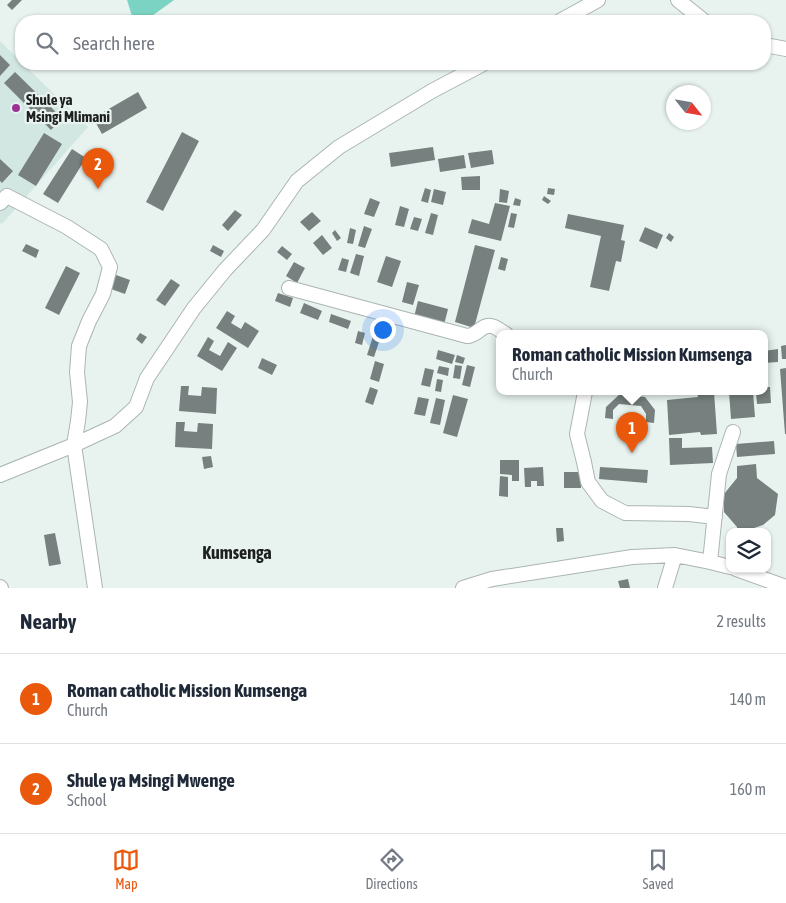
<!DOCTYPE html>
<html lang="en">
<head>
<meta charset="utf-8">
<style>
  :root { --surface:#fff; --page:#f6f6f7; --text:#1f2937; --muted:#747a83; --line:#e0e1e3; --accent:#ea580c }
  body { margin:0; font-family:"Asap Condensed",sans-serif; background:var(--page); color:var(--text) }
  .controls { position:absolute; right:15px; bottom:15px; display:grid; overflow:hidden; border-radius:10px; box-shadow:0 1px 4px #0004 }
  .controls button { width:45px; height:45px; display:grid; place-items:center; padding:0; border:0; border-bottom:1px solid var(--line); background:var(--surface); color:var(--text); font:25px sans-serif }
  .compass { position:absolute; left:666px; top:85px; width:45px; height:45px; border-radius:50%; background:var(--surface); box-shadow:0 1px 4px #0004; rotate:121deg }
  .you { position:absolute; left:382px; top:329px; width:18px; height:18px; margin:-12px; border:4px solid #fff; border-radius:50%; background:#1a73e8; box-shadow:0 0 0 8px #1a73e833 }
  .badge { display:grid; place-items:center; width:32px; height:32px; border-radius:50%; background:var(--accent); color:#fff; font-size:16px; font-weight:700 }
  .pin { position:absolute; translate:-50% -41px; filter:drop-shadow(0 1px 2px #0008) }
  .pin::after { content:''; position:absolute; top:26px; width:18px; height:15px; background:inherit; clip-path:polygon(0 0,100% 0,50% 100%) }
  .popup { position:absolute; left:496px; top:330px; width:272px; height:65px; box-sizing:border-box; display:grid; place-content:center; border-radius:10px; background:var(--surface); filter:drop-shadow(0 1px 4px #0005); font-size:16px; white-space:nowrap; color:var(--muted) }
  .popup b { font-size:19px; color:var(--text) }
  .popup::after { content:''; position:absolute; left:50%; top:100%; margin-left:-10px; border:10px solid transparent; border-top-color:var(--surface) }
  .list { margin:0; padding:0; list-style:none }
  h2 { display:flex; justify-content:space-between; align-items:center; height:65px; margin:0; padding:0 20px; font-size:21px }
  h2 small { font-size:16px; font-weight:400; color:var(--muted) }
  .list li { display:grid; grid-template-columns:32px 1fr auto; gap:15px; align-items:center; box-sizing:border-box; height:90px; padding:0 20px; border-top:1px solid var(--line) }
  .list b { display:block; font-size:19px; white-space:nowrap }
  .list p { margin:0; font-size:16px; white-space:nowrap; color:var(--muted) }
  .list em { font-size:16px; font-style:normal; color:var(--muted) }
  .icon { flex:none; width:28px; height:28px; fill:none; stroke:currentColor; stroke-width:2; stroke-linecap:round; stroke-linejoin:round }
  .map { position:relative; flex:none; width:786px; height:588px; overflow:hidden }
  .search { position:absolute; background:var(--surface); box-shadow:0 1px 4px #0004; left:15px; right:15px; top:15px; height:55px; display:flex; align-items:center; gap:12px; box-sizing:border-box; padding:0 18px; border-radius:20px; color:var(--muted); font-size:19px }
  .sheet { height:245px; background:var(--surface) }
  nav { display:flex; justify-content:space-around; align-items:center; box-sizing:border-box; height:70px; border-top:1px solid var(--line); background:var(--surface); font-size:14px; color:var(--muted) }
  nav a { display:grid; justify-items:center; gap:2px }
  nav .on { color:var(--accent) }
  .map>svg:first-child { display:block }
  .built { fill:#d2e6e2 }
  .green { fill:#7bd4c3 }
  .building { fill:#77807e }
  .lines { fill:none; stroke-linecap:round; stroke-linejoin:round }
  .street-casing { stroke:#abb5b3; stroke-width:16 }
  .street { stroke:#fff; stroke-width:14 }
  .poi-dot { fill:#9b3396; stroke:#e8f3f0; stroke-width:2 }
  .labels { text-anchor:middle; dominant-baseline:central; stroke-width:4.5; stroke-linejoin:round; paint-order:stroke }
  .poi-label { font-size:15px; font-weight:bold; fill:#1d201f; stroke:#e8f3f0; text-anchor:start }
  .quarter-label { font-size:18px; font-weight:bold; fill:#1d201f; stroke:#e8f3f0 }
</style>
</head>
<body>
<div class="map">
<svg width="786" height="588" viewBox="0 0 786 588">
  <rect width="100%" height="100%" fill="#e8f3f0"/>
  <path class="built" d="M0,41L21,62V64H23L88,127L2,224L0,223Z"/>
  <path class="green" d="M127,0H174L145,21H142L132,16Z"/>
  <path class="building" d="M12,0H22L12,10L7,5Z
    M0,55L10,65L0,76Z
    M15,72L62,118L51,130L4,83Z
    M138,92L147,108L102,134L93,118Z
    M182,132L199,141L163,211L146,202Z
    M44,133L62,144L36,186L18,175Z
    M433,147L435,160L391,167L389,153Z
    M72,149L86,158L58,203L43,194Z
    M492,150L494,164L471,168L468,153Z
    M464,155L466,168L440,172L438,159Z
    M0,159L13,171L2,183L0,181Z
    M480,176V190H462L461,177Z
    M425,188L431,190L428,203L421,201Z
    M548,188L555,189L554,195L547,194Z
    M434,189L446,192L443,205L431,202Z
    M500,189L509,191L507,203L499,202Z
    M544,196L551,201L548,204L542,200Z
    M370,198L380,202L374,217L364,214Z
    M515,198L521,200L520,206L513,205Z
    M495,203L510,206L501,241L468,233L472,219L489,224Z
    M400,206L409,209L404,227L395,225Z
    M235,210L242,215L228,231L222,225Z
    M312,212L321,221L309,231L300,222Z
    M431,213L438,215L433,235L425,233Z
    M511,213L517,214L514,228L508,227Z
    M568,214L624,225L621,240L625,241L621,262L616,261L609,291L590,287L601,236L565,228Z
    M414,217L422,219L418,231L410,229Z
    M364,226L372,229L365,248L358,246Z
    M645,227L663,235L657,249L639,241Z
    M350,228L356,230L353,244L347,243Z
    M335,230L341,238L337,241L332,233Z
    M669,233L674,237L671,242L666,238Z
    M322,235L332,248L323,255L313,243Z
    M26,244L39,250L36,258L22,251Z
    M213,245L224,251L221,257L210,251Z
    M475,245L495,250L474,328L455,322Z
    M282,246L292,254L287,260L277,252Z
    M356,254L364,256L359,276L350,273Z
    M386,256L401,261L392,287L377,282Z
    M501,257L508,259L505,271L498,269Z
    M342,258L349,260L346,272L338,270Z
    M294,262L305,268L297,283L286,276Z
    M66,266L80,273L59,315L45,308Z
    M116,275L130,280L125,294L111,289Z
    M171,279L180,285L165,306L156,300Z
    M407,282L419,285L413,305L402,302Z
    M278,293L293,298L290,307L275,301Z
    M418,301L448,309L444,325L414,317Z
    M304,303L322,311L318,320L300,313Z
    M227,311L235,316L231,323L241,329L245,322L259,331L248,348L216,328Z
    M331,314L351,321L348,329L329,322Z
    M375,330L382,333L374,357L367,355Z
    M358,331L365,333L362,345L355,343Z
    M140,333L147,337L142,344L136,339Z
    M208,337L214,341L209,350L220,356L228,342L237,348L222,371L197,356Z
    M786,345V359H782L781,346Z
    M778,349V362L764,363V351Z
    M438,350L455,355L452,364L436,359Z
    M457,355L465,358L463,364L455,362Z
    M262,358L277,365L272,375L258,368Z
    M375,361L384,364L379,382L370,379Z
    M455,365L462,366L460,379L453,378Z
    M467,365L475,367L470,387L462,385Z
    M439,366L449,368L448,376L437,373Z
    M425,368L434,370L430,387L421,385Z
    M786,368V434H785L780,369Z
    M437,379L443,380L441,392L435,391Z
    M181,386H189L188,395L201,396L202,387L217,388L216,414L179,411Z
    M370,387L378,390L373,405L365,402Z
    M764,387H770L771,403L757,404L756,392H764Z
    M697,392H714L717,434L701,435L700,432L669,435L667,400L698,397Z
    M729,392H753L755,417L731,419Z
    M620,394L645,397L655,410L654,423L646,422V414L641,406L619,404L613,410V419L605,418L606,407Z
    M453,395L468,399L457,437L443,433Z
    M418,397L429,399L425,416L414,414Z
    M436,398L445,400L440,425L430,423Z
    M176,422H185L184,431L197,432L198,423L213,424L212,449L175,447Z
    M669,438H682V448L712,447L713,463L670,465Z
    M774,441L775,454L737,457L736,444Z
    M211,456L213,467L204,469L202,457Z
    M500,460H519V481H512V475L500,474Z
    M756,464L757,478L778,494L775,515L763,525L751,529L750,532H737V527L724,512V494L737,478V466Z
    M543,467L544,486H537V481H531V487H525L524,468Z
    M600,467L648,470L647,483L599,479Z
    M564,472H581V488H564Z
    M500,476L508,477V497L499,496Z
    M556,528H563L564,541L557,542Z
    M55,533L61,564L49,566L44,535Z
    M628,579L630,588H620L618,581Z"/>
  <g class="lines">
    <defs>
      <path id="street" d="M678,0L704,21
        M560,21L598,0
        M765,45L786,49
        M0,203L7,196L67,227L101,249L110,267L103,294L89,321L79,346L77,372L80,402L78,421L74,445L95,588
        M289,288L467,336C477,336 482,324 491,326C495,326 502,332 506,334
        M585,392L577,434L584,462L588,482L602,501L625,513L689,514L715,517
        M0,475L74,445L115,426L136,407L147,378L194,308L225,270L263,230L297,181L339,147L432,91L483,64
        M710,562L719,474L733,432
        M736,569L786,587
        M0,587L1,588
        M463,588L492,579L632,557L675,555L710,562L730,567
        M665,588L675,555"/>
    </defs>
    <use href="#street" class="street-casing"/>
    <use href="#street" class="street"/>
  </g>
  <circle class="poi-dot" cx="16" cy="108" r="5"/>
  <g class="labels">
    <g class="poi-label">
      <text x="26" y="99">Shule ya<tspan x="26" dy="17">Msingi Mlimani</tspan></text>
    </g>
    <g class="quarter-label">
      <text x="237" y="552">Kumsenga</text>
    </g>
  </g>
</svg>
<div class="controls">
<button><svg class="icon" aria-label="layers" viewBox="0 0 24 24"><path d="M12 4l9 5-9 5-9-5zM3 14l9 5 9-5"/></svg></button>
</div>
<svg class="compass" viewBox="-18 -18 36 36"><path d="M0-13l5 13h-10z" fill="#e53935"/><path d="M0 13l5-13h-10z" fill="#747a83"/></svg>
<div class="you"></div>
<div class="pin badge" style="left:632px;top:453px">1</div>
<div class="popup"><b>Roman catholic Mission Kumsenga</b>Church</div>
<div class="pin badge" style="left:98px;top:189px">2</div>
<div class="search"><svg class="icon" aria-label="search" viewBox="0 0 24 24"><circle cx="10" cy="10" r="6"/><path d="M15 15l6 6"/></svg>Search here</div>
</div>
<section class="sheet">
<h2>Nearby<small>2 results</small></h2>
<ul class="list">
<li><span class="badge">1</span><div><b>Roman catholic Mission Kumsenga</b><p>Church</p></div><em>140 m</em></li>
<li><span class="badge">2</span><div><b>Shule ya Msingi Mwenge</b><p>School</p></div><em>160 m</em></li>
</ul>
</section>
<nav>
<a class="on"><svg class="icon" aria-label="map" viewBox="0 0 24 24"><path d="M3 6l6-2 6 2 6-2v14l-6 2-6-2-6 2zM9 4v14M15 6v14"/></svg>Map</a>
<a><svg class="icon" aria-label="directions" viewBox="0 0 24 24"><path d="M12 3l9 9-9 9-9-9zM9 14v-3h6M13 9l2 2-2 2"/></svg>Directions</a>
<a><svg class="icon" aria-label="saved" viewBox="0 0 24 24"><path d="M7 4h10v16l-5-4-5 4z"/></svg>Saved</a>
</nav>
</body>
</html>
